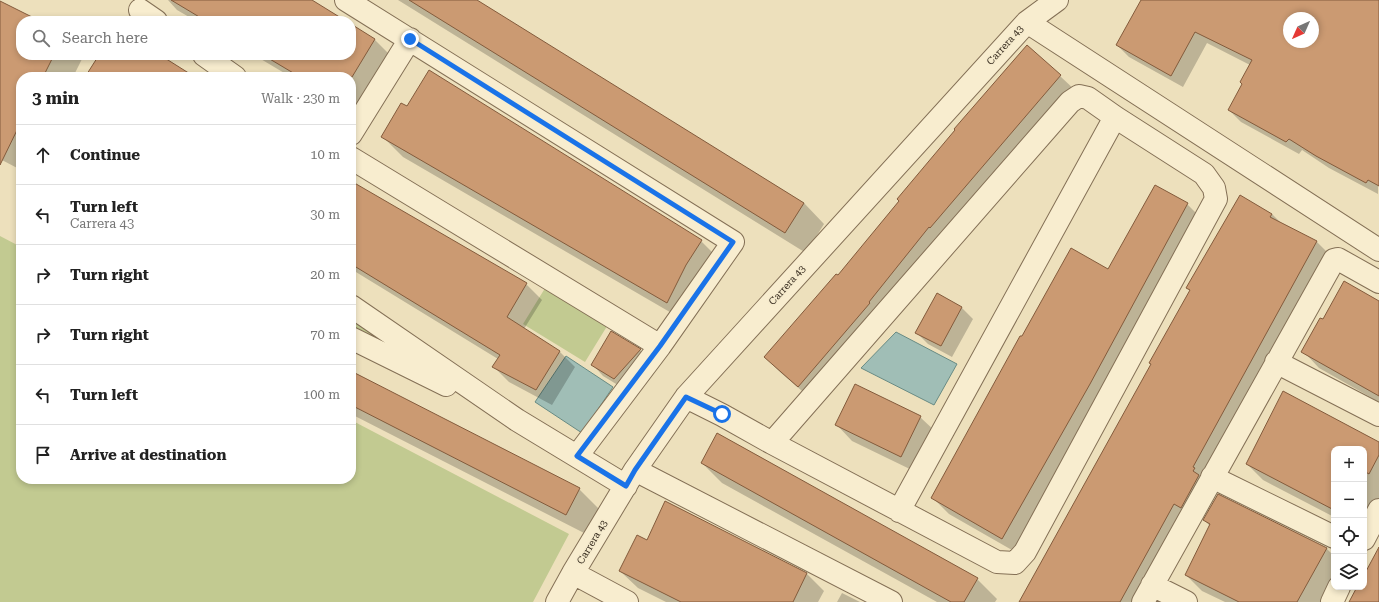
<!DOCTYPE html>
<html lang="en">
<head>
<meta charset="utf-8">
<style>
  :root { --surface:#fff; --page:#f2f2f2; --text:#222; --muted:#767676; --line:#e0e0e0 }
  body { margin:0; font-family:"Roboto Serif",serif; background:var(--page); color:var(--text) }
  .controls { position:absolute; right:12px; bottom:12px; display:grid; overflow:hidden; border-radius:8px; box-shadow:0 2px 6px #0003 }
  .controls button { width:36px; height:36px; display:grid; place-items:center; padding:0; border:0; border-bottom:1px solid var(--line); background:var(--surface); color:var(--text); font:20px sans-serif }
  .compass { position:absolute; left:1283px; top:12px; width:36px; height:36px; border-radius:50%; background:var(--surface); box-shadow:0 2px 6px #0003; rotate:225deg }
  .stop { position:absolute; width:12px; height:12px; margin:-9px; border:3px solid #1a73e8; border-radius:50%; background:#fff }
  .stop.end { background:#1a73e8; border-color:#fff; box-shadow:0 1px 4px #0008 }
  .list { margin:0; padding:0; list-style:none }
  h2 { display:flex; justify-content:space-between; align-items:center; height:52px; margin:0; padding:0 16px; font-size:17px }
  h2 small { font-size:13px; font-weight:400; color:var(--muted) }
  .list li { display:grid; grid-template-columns:26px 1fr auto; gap:12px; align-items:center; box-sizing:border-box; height:60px; padding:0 16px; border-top:1px solid var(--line) }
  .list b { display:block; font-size:15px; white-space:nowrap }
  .list p { margin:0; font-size:13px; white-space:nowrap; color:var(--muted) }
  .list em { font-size:13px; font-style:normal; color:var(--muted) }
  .icon { flex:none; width:22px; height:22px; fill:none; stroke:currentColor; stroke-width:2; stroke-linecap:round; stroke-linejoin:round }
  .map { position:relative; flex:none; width:1379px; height:602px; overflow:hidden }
  .search { position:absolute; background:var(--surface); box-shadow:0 2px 6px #0003; left:16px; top:16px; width:340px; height:44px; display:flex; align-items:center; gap:10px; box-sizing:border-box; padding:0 14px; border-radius:16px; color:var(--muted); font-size:15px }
  .panel { position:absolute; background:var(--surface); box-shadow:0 2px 6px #0003; left:16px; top:72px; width:340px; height:412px; border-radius:16px }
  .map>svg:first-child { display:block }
  .green { fill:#c2ca91 }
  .water { fill:#a0beb6; stroke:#688b84 }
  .shadow { fill:#0003; fill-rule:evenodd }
  .building { fill:#cb9a72; stroke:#835b3c; fill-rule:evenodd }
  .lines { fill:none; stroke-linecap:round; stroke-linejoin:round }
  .street-casing { stroke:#847056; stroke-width:24 }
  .street { stroke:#f8edcf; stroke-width:22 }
  .route { stroke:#1a73e8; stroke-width:5 }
  .labels { text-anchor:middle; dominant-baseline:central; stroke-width:3; stroke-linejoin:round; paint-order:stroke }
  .street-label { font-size:10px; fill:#33281b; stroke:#f5eacc }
</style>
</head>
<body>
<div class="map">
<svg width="1379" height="602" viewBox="0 0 1379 602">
  <rect width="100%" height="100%" fill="#ede0bc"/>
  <path class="green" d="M0,236L21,247V479H351V420L569,534L533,602H0Z
    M547,285L609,323L585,362L523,324Z
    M351,319L411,355L351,325Z"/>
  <path class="water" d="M896,332L957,364L934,405L861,368Z
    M566,356L613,387L582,433L535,402Z"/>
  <path class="shadow" d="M168,0H310L344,21H196L177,10Z
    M398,0H475L804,203L824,224L806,253Z
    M1151,0H1379L1378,194L1329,168L1302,150L1299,154L1241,122L1229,110L1243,84L1250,65L1207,43L1183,87L1129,57L1117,45ZM1289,18H1313V42H1289Z
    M0,2L38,21H21V55H84L73,77H21V170L0,159Z
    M351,25L375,40L391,56L355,115L351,113V77H291L254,55H351Z
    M1027,47L1060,76L1077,92L815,402L781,373L765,357L838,276L957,130Z
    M383,137L701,241L721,261L687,322L403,157Z
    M351,188L526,284L542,300L524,329L559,351L575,367L552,405L509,382L494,367L498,359L351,269Z
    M1187,204L1203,220L1019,554L949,514L933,498L1109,270Z
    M1272,214L1282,224L1317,242L1333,258L1145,602H1020L1152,365L1191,291L1188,288Z
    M937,294L962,308L973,319L952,357L928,344L916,332Z
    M1379,302V402L1319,368L1303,351L1323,321Z
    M640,350L651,361L626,390L603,376L592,364Z
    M351,372L579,489L599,509L586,534L351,414Z
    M1283,392L1379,443V499L1364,528V449H1334V517L1263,480L1247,464Z
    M920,417L937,433L918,473L852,441L836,424Z
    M702,463L977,579L997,599L995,602H937L722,483Z
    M1218,495L1327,549L1334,556V580L1322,602H1225L1202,591L1186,575L1210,526L1204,520Z
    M647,541L806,573L824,591L818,602H666L638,588L620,571Z
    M842,593L860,602H837Z"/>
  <path class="building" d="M171,0H312L346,21H206Z
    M409,0H477L804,203L785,233Z
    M1141,0H1379V186L1368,180L1366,183L1316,156L1289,139L1286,142L1228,110L1242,84L1240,82L1252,60L1195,32L1171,76L1116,45ZM1289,18H1313V42H1289Z
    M0,1L40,21H21V55H54L43,77H21V122L0,165Z
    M351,24L375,39L352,77H300L263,55H351Z
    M1027,45L1061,75L930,228L929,227L869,302L870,303L798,387L764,357L836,274L838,275L899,201L897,199L955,130L954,129Z
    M99,55H160L195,77H85Z
    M429,70L702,240L686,265L667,303L381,137L401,103L407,106Z
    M351,181L527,283L507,317L560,351L536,390L492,367L500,355L351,264Z
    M1155,185L1188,203L1090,384L1002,539L931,498L1020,336H1022L1071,248L1108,269Z
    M1240,195L1272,214L1270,217L1317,241L1193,467L1195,468L1193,471L1199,475L1181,508L1174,504L1120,602H1019L1151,364L1149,363L1190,290L1186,288Z
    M1344,281L1379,301V396L1301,352L1320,318L1323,319Z
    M937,293L962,307L941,346L915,333Z
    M611,331L641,349L614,379L591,365Z
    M351,371L580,488L566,515L351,405Z
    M855,384L921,416L901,457L835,425Z
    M1283,391L1379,442V455L1369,474L1364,471V449H1334V510L1246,464Z
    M717,433L978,578L964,602H951L701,463Z
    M1218,494L1327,548L1297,602H1239L1185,575L1210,524L1203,520Z
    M665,501L807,573L793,602H681L619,571L637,535L647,540Z
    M1379,547V602H1349L1357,587H1364V575Z"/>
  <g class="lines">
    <defs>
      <path id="street" d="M346,0L733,242L660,346L577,456
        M140,10L156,21
        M1027,22L1379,250
        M204,55L235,77
        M351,134L410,39
        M351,158L660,346
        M351,306L517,420L626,486
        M351,338L446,385
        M1276,362L1379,415
        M686,397L722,415L772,443L997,562L1015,563L1025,552L1216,199L1214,188L1204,174L1115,117L1088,98L1079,96L1070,102L772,443
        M635,470L891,602
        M1212,477L1334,537
        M899,511L1115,117
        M1364,539L1379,510
        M573,573L627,602
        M1152,585L1186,602
        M557,602L573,573L635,470L686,397L1027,22L1057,0
        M1143,602L1334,260L1338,259L1379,282
        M1332,602L1339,587"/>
    </defs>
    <use href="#street" class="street-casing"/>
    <use href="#street" class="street"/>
  </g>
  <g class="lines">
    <path class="route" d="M410,39L733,242L660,346L577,456L626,486L635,470L686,397L722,414"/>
  </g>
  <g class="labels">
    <g class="street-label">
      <text transform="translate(1005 45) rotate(-48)">Carrera 43</text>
      <text transform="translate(787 285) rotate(-48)">Carrera 43</text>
      <text transform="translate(592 542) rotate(-59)">Carrera 43</text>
    </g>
  </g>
</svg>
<div class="controls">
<button>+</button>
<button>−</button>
<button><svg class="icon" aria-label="locate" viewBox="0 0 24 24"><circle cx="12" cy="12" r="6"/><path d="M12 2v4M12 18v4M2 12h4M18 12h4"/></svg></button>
<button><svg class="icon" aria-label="layers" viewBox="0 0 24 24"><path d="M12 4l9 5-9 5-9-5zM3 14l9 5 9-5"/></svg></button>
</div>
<svg class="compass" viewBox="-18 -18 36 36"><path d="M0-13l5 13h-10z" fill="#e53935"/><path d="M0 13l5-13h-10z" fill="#767676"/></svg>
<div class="stop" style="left:722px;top:414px"></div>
<div class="stop end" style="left:410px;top:39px"></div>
<div class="search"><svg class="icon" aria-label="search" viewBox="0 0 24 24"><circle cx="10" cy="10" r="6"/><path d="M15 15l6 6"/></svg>Search here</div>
<section class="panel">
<h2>3 min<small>Walk · 230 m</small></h2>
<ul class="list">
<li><svg class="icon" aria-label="ahead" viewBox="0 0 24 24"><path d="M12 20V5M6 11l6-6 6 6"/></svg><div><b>Continue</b></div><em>10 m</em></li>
<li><svg class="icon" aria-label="left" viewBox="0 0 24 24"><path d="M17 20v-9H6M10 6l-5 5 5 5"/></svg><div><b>Turn left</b><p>Carrera 43</p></div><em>30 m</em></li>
<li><svg class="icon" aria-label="right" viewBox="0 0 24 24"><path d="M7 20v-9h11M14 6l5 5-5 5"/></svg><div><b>Turn right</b></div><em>20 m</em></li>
<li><svg class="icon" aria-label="right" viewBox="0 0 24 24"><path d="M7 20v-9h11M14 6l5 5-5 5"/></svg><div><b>Turn right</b></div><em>70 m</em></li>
<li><svg class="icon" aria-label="left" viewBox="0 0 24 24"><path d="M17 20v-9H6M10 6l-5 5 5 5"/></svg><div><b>Turn left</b></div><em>100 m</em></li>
<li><svg class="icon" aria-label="arrive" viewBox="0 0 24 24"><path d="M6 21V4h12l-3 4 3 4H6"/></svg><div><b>Arrive at destination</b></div></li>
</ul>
</section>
</div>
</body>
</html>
